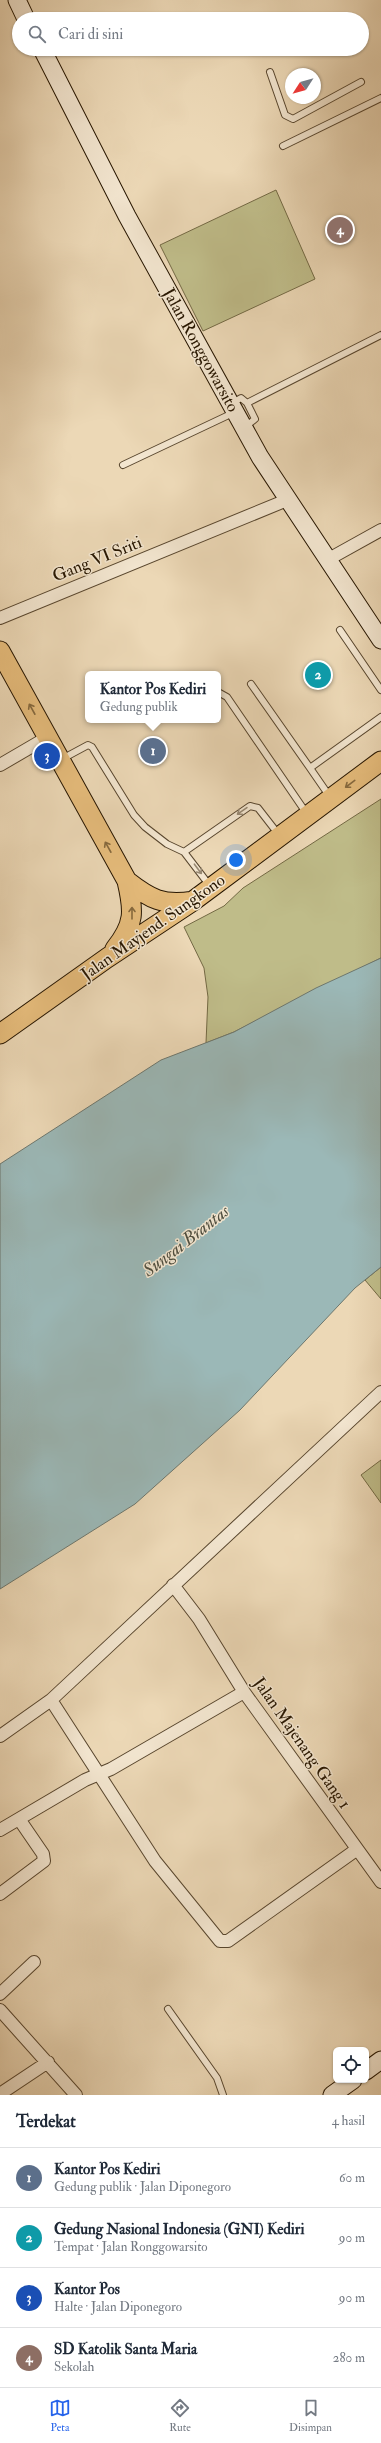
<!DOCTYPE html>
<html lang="id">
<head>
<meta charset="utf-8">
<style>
  :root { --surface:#fff; --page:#f2f2f3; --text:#1f2937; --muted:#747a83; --line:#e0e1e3; --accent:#2563eb }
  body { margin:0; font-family:"IM FELL Double Pica",serif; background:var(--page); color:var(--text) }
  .controls { position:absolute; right:12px; bottom:12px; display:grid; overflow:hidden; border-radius:6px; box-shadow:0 1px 3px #0004 }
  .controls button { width:36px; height:36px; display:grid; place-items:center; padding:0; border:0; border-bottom:1px solid var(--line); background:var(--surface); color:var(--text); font:20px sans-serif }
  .compass { position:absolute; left:285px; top:68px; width:36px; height:36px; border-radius:50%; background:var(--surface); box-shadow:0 1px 3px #0004; rotate:234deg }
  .you { position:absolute; left:236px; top:860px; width:14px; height:14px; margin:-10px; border:3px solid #fff; border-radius:50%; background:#1a73e8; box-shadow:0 0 0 6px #1a73e833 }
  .badge { display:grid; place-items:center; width:26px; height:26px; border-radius:50%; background:var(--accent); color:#fff; font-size:13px; font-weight:700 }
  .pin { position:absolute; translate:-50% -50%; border:2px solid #fff; box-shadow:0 1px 4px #0006 }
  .popup { position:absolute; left:85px; top:671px; width:136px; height:52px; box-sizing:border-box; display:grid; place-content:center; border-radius:6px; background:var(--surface); filter:drop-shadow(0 1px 3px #0005); font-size:13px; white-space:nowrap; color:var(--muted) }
  .popup b { font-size:15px; color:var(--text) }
  .popup::after { content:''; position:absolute; left:50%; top:100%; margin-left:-8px; border:8px solid transparent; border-top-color:var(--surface) }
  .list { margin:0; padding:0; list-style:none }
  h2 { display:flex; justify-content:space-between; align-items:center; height:52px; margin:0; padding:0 16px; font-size:17px }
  h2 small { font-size:13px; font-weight:400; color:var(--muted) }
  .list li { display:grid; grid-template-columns:26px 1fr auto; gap:12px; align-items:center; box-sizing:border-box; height:60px; padding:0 16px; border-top:1px solid var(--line) }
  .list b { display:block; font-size:15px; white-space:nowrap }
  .list p { margin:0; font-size:13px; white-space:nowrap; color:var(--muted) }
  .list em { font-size:13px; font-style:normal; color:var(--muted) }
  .icon { flex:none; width:22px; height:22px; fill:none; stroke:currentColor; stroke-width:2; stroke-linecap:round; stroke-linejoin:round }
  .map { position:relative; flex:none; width:381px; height:2095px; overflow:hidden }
  .search { position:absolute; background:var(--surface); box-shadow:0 1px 3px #0004; left:12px; right:12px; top:12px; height:44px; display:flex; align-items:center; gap:10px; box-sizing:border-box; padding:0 14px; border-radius:22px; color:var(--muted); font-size:15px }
  .sheet { height:292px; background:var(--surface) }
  nav { display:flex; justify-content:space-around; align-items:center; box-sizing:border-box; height:56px; border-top:1px solid var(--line); background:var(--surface); font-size:11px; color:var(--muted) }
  nav a { display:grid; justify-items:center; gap:2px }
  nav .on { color:var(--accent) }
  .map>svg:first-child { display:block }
  .green { fill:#bfbc89; stroke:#736944 }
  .water { fill:#9bb8b7; stroke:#6d776e }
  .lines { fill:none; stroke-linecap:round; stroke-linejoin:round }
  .lane-casing { stroke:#58462e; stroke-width:8 }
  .street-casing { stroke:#58462e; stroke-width:14 }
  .secondary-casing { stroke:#271600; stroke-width:19 }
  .primary-casing { stroke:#271600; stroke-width:21 }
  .lane { stroke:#f3e6d0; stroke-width:6 }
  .street { stroke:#f3e6d0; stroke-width:12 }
  .secondary { stroke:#f3e6d0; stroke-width:17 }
  .primary { stroke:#e6bc7b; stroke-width:19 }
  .oneway { stroke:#86693e }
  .oneway2 { stroke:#978872 }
  .labels { text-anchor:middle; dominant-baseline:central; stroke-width:3; stroke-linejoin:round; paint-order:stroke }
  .street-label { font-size:17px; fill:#271600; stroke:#f3e6d0 }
  .water-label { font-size:18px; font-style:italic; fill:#504f40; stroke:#f3e6d0 }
</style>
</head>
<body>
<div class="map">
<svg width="381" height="2095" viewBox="0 0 381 2095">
  <rect width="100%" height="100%" fill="#ecd8b6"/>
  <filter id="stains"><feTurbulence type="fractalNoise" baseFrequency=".005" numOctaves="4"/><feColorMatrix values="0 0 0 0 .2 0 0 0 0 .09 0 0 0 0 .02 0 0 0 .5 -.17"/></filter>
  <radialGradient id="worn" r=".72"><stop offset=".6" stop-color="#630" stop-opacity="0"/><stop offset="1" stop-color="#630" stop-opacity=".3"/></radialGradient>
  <path class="green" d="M276,190L315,279L203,331L160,245Z
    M381,799V958L234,1032L206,1043L208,997L204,968L184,927L224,906L243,888Z
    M381,1267V1299L365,1280Z
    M381,1460V1503L361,1475Z"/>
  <path class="water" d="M381,958V1267L355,1288L240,1410L135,1504L0,1589V1164L161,1060L234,1032L316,988Z"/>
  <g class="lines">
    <defs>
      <path id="lane" d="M270,72L285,115L293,119L361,82
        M283,146L381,98
        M232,403L241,398L247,403L255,419L245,427
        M247,403L381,335
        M123,465L233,413
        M340,630L381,690
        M251,684L310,768
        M218,692L227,697L307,814
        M62,759L88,745L92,747L134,815L145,827L167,844L184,852L210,886
        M330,797L310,768L381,717
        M184,852L250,806L258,808L279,835
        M168,2009L217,2078L223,2095"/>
      <path id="street" d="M327,560L381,530
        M0,618L287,500
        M0,765L48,737
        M173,1585L199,1619L244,1692L381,1882
        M51,1700L155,1861L220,1941H228L356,1850
        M0,1736L51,1700L381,1392
        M0,1830L85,1780L111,1769L244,1692
        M0,1894L44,1861L43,1854L19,1819
        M0,1994L34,1962
        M0,2010L76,2095
        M0,2094L48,2062"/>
      <path id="secondary" d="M17,0L26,19
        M42,49L127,216L260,457L381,640
        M366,2071L381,2060
        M332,2095L353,2080"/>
      <path id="primary" d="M0,651L127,881C134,911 135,924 115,949
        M127,881C150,899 163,906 193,901
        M0,1034L107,958L193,901L381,761"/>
    </defs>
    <use href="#lane" class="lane-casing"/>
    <use href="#street" class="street-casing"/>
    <use href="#secondary" class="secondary-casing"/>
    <use href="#primary" class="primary-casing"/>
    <use href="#lane" class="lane"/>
    <use href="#street" class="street"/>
    <use href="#secondary" class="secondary"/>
    <use href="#primary" class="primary"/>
  </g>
  <defs><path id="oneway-shaft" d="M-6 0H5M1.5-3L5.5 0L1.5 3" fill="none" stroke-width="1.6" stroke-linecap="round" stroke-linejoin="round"/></defs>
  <g class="oneway">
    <use href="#oneway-shaft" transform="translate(32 709) rotate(-119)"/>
    <use href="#oneway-shaft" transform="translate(350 784) rotate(143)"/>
    <use href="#oneway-shaft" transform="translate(108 847) rotate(-119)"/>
    <use href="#oneway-shaft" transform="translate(132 913) rotate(-90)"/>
  </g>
  <g class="oneway2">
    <use href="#oneway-shaft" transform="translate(242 811) rotate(145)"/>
    <use href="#oneway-shaft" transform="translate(198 869) rotate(53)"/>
  </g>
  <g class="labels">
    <g class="street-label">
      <text transform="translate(201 350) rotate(61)">Jalan Ronggowarsito</text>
      <text transform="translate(97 559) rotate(-22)">Gang VI Sriti</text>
      <text transform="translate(153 927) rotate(-35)">Jalan Mayjend. Sungkono</text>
      <text transform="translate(302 1743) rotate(55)">Jalan Majenang Gang 1</text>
    </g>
    <g class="water-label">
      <text transform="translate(186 1241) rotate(-38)">Sungai Brantas</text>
    </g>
  </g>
  <rect width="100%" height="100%" filter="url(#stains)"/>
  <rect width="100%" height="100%" fill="url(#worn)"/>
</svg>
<div class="controls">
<button><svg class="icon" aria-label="locate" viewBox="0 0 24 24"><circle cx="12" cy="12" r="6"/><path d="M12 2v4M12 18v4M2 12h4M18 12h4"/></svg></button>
</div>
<svg class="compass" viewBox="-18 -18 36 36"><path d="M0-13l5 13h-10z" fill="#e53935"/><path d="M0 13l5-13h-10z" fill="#747a83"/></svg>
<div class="you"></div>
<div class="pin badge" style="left:153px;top:751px;background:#5c6f8a">1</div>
<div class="popup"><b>Kantor Pos Kediri</b>Gedung publik</div>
<div class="pin badge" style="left:318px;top:675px;background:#0f9aa8">2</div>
<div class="pin badge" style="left:47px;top:756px;background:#1a4fb4">3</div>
<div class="pin badge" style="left:340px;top:230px;background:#8d6e63">4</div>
<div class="search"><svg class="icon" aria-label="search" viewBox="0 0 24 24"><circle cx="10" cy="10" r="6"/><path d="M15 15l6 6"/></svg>Cari di sini</div>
</div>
<section class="sheet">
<h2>Terdekat<small>4 hasil</small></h2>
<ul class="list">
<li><span class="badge" style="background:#5c6f8a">1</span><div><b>Kantor Pos Kediri</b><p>Gedung publik · Jalan Diponegoro</p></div><em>60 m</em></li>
<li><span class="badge" style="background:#0f9aa8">2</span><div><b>Gedung Nasional Indonesia (GNI) Kediri</b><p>Tempat · Jalan Ronggowarsito</p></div><em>90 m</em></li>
<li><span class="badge" style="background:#1a4fb4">3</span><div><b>Kantor Pos</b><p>Halte · Jalan Diponegoro</p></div><em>90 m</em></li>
<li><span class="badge" style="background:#8d6e63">4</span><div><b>SD Katolik Santa Maria</b><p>Sekolah</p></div><em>280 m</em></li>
</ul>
</section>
<nav>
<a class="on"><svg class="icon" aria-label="map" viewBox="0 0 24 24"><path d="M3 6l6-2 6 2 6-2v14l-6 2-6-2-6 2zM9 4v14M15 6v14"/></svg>Peta</a>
<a><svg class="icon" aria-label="directions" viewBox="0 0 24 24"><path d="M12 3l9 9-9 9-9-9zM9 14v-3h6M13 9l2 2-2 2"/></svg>Rute</a>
<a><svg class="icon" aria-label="saved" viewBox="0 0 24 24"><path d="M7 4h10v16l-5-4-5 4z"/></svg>Disimpan</a>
</nav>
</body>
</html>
